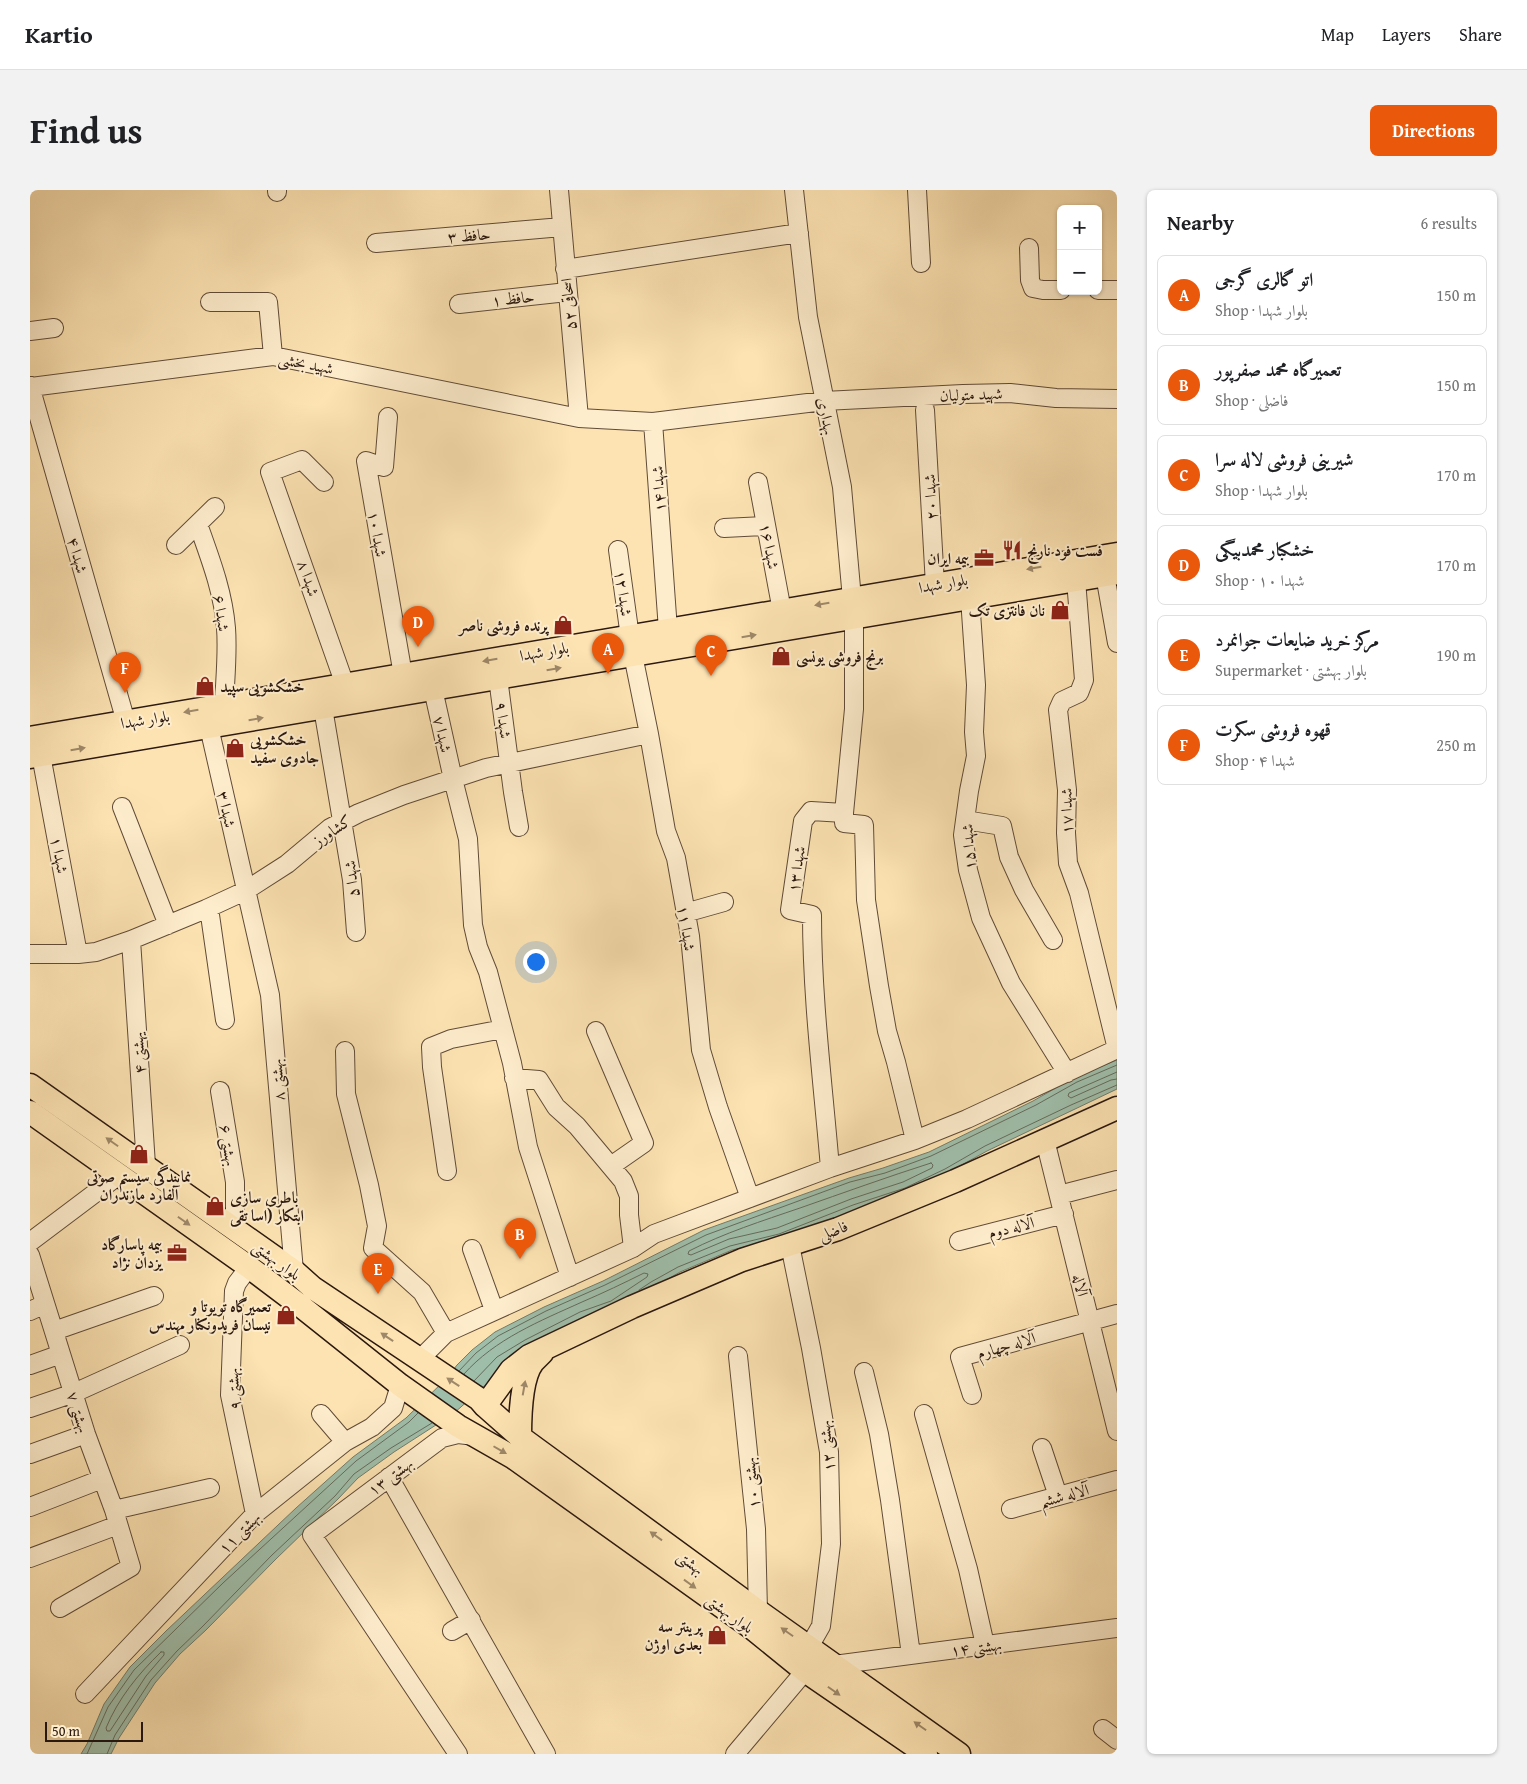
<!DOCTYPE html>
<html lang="en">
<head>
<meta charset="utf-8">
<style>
  :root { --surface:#fff; --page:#f2f2f2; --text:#202124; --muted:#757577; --line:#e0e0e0; --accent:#ea580c }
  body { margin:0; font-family:"Gentium Book Plus",Amiri,serif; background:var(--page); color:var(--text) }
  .controls { position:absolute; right:15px; top:15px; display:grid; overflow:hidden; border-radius:8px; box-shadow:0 1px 4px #0004 }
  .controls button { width:45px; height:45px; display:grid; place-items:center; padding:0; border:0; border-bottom:1px solid var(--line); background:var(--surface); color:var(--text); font:25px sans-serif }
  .scale { position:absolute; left:15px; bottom:12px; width:98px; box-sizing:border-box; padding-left:5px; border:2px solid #2b180f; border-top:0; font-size:14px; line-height:18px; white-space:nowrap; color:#2b180f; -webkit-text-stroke:4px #feedcd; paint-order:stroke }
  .you { position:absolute; left:505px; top:771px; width:18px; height:18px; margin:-12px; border:4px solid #fff; border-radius:50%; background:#1a73e8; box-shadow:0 0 0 8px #1a73e833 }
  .badge { display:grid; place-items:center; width:32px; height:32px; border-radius:50%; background:var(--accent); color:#fff; font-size:16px; font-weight:700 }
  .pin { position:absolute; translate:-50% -41px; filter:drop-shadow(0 1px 2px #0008) }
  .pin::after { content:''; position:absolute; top:26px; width:18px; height:15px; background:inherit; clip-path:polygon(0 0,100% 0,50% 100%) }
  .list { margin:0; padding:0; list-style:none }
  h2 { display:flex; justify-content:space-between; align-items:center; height:65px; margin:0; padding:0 20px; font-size:21px }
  h2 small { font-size:16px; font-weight:400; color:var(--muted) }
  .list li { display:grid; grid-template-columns:32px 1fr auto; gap:15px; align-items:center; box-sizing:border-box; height:80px; margin:0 10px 10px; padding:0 10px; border:1px solid var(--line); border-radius:8px }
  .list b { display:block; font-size:19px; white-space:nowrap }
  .list p { margin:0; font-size:16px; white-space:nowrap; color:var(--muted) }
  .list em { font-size:16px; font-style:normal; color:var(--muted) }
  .map { position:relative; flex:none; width:1087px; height:1564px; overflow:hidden; border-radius:8px }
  header { display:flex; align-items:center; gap:30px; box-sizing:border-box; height:70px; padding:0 25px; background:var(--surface); border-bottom:1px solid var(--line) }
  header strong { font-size:24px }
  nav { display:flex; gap:28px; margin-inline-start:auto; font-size:18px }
  .intro { display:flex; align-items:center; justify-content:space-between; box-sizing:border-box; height:120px; padding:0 30px }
  h1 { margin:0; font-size:35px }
  .button { padding:12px 22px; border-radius:8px; background:var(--accent); color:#fff; font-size:18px; font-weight:700 }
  main { display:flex; gap:30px; padding:0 30px }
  aside { flex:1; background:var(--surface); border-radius:8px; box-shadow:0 1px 4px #0004 }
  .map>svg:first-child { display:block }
  .water { fill:#9fbeaa; stroke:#717c6c }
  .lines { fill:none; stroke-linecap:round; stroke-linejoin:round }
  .shore { stroke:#656b5c; stroke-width:1 }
  .minor-casing { stroke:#604b38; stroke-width:20 }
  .major-casing { stroke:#2b180f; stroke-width:25 }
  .minor { stroke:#feedcd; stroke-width:18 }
  .major { stroke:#fde3b2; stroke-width:22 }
  .oneway { fill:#9e8869 }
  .labels { text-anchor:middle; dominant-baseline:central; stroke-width:4; stroke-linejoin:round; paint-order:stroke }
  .street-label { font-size:16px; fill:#2b180f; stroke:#feedcd }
  .poi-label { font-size:16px; font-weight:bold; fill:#2b180f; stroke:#feedcd; text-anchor:end }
</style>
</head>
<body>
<header>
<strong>Kartio</strong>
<nav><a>Map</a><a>Layers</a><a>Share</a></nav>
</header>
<div class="intro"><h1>Find us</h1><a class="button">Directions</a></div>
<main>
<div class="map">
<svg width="1087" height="1564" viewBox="0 0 1087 1564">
  <rect width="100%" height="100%" fill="#fde3b2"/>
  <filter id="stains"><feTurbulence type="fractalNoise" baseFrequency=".004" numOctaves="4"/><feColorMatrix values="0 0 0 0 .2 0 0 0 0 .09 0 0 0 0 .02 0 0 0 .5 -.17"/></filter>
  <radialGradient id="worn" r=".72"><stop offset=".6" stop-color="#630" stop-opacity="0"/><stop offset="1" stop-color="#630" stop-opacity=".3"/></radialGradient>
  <path class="water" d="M1087,870V899L957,961L917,983L855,1010L825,1020L750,1049L702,1060L650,1082L458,1193L423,1224L364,1262L328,1288L308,1309L246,1369L176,1440L150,1464L125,1493L89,1548L81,1564H51L57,1554L74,1514L100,1477L136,1441L266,1318L323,1267L376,1228L417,1188L427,1175L442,1160L465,1142L514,1117L573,1091L674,1040L819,988L853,978L899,962L1003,911L1045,887Z"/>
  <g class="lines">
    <path class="shore" d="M1087,882L1039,903L1038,906L1041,908L1081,890L1087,889
      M901,973L903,975L902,978L873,992L821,1009L747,1038L699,1049L661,1065L658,1064L659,1061C694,1043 732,1031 770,1018C813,1003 857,987 901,973Z
      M609,1100L621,1092L648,1077L700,1056L749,1044L823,1015L875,998L915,979L955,956L1041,915L1087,895
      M429,1181L446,1163L468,1146L516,1121L575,1095L676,1045L820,992L855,983L901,966L1006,915L1047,892L1087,875
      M434,1184C465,1149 510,1131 552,1112C573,1103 594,1093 614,1083L618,1084L617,1087L581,1111L550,1122L495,1150L467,1167L444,1191
      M131,1462H134V1465L116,1486L80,1541H77L76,1538C88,1509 108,1484 131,1462Z
      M57,1564L78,1517L104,1480L193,1393L326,1271L379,1232L388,1223
      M77,1564L85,1545L121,1490L147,1461L173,1436L242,1365L305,1306L324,1284L361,1258L402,1233"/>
    <defs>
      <path id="minor" d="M247,0V2
        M529,0L549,228
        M764,0L778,127L812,297L822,409
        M887,0L891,73
        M346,53L532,37
        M999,58L1000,90L1003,98L1013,100H1031
        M535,79L769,43
        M1068,100H1087
        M180,112H238L243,166
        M429,114L537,102
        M0,141L24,138
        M0,196L96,532
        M1,197L243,166L549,228L623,232L638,440
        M895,220L905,395
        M358,227L354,277L336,271L373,485
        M623,232L794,211L933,204L980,203L1026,208L1087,209
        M294,292L272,270L240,282L315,495
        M728,292L752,421
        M168,334C180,368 193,401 196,438C198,463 195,490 194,515
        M694,338L736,336
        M146,355L185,317
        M588,360L600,447
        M1075,385L1087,453
        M1046,390L1054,490L1049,503L1032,511L1028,520L1037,600L1036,643L1038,673L1049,703L1087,859
        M940,408L946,495L944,542L946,566L939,601L933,645L938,680L951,728L981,793L1037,883
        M603,465L619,544L636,641L646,668L660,746L671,860L688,917L720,1008
        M468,488L483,602L489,637
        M403,499L423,589L438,649L443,735L448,757L458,782L482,873L498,957L540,1087
        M293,518L322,690L326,742
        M179,537L240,805L264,1081
        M11,565L48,764
        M92,617L138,735
        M814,623V633L834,635L836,710L849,796L857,841L866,872L885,950
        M935,630L972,636L979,667L994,700L1023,750
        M179,718L195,830
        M655,723L694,712
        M101,750L116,975
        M0,764H48L66,762L101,750L176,719L215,701L257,674L300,638L329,623L374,605L456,578L619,544
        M566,841L614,953L581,976
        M315,861L316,904L339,995L347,1036L343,1058L392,1102L416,1143
        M484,888L509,890L526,917L547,936L593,991L599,1006V1025L603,1058
        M190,901L205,992V1040
        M1015,950L1087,1241
        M800,978C793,894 782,809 782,725L760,720L773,631L781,621L814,623L824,519V428
        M417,981L402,877L401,857L421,849L473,839
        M1029,1005L1087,990
        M929,1051L1034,1024
        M0,1052L89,985
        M760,1055L781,1158L799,1262L801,1354L791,1436L779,1457
        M442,1059L464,1120
        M0,1065L56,1244L84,1320L101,1377L30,1418
        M219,1077L207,1093L204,1101L200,1205L225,1324
        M0,1121L15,1114
        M24,1141L124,1106
        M708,1166L726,1339L728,1421
        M390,1169L416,1143L603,1058L624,1044L800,978L885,950L937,929L1087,859
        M0,1175L31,1164
        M834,1182L849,1244L860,1310L881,1465
        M942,1205L930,1167L1087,1124
        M0,1218L44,1203L150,1155
        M291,1224L315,1252
        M894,1224L938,1379L955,1455
        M1012,1258L1028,1306
        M0,1264L56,1244
        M359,1287L516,1564
        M0,1317L72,1289
        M981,1319L1087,1290
        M84,1320L180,1298
        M0,1368L88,1335
        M422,1441L441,1430
        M804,1475L1087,1438
        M55,1504L225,1324L315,1252L342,1237L363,1218L370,1195
        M1073,1539L1087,1550
        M428,1564L282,1345L412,1248L428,1244L445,1246
        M705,1564L775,1481"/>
      <path id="major" d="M0,548L1087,364
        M0,567L1087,383
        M0,895L264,1081L283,1098L449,1209L455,1216L490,1247L728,1421L929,1564
        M0,922L219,1077L272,1117L370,1195L428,1236L484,1268L722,1438L775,1481L896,1564
        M455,1216L481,1180L499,1166L602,1117L712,1070L808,1039L925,991L1087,918
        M490,1247C490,1226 491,1188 503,1172C506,1169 509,1166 512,1163"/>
    </defs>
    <use href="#minor" class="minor-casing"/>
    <use href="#major" class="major-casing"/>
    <use href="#minor" class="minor"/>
    <use href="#major" class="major"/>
  </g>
  <defs><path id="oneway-solid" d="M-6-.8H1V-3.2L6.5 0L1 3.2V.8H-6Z" transform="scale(1.25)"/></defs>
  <g class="oneway">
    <use href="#oneway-solid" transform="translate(1004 378) rotate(170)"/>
    <use href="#oneway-solid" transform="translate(792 414) rotate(170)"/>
    <use href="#oneway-solid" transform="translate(719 446) rotate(-10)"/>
    <use href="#oneway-solid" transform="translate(460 470) rotate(170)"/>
    <use href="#oneway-solid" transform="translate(524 479) rotate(-10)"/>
    <use href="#oneway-solid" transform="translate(161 521) rotate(170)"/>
    <use href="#oneway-solid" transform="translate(226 529) rotate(-10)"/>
    <use href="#oneway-solid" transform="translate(48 559) rotate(-10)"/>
    <use href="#oneway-solid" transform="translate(82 952) rotate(-145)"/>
    <use href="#oneway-solid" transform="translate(154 1031) rotate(35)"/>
    <use href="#oneway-solid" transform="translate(357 1147) rotate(-146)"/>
    <use href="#oneway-solid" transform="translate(423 1192) rotate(-147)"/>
    <use href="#oneway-solid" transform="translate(494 1198) rotate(-80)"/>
    <use href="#oneway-solid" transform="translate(470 1260) rotate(30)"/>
    <use href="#oneway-solid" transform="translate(626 1346) rotate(-144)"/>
    <use href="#oneway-solid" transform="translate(660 1394) rotate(36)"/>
    <use href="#oneway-solid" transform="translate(757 1442) rotate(-145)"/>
    <use href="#oneway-solid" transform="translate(804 1501) rotate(35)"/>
    <use href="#oneway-solid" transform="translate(890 1536) rotate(-145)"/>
  </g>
  <defs>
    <symbol id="restaurant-bare" viewBox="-9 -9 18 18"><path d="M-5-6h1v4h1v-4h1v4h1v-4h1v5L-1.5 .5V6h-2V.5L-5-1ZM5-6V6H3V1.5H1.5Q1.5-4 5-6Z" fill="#8f2418" stroke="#feedcd" stroke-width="2.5" paint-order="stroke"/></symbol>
    <symbol id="office-bare" viewBox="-9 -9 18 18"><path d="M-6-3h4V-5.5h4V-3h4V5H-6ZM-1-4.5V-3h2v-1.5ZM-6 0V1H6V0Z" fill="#8f2418" stroke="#feedcd" stroke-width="2.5" paint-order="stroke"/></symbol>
    <symbol id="shop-bare" viewBox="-9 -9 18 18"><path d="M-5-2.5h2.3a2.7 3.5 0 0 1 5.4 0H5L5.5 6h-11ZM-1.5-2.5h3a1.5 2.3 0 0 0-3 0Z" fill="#8f2418" stroke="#feedcd" stroke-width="2.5" paint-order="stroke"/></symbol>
  </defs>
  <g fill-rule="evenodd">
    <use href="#restaurant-bare" x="968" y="346" width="28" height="28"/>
    <use href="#office-bare" x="940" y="354" width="28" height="28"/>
    <use href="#shop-bare" x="1016" y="406" width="28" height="28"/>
    <use href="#shop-bare" x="519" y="421" width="28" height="28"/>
    <use href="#shop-bare" x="737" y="452" width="28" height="28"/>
    <use href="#shop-bare" x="161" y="482" width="28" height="28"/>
    <use href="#shop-bare" x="191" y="544" width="28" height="28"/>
    <use href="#shop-bare" x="95" y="950" width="28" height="28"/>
    <use href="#shop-bare" x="171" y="1002" width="28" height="28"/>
    <use href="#office-bare" x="133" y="1049" width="28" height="28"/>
    <use href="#shop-bare" x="242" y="1111" width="28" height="28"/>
    <use href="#shop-bare" x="673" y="1431" width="28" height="28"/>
  </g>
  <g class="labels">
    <g class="street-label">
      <text transform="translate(439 45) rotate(-5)">حافظ ۳</text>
      <text transform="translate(483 108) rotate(-6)">حافظ ۱</text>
      <text transform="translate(538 114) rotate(-95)">اسحاقی ۵۲</text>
      <text transform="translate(276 173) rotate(11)">شهید بخشی</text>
      <text transform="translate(941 204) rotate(-2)">شهید متولیان</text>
      <text transform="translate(797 226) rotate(79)">بهداری</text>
      <text transform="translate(628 299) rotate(-94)">شهدا ۱۴</text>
      <text transform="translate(900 307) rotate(-93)">شهدا ۲۰</text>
      <text transform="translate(348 344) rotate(80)">شهدا ۱۰</text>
      <text transform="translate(740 356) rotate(79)">شهدا ۱۶</text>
      <text transform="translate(48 365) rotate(74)">شهدا ۴</text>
      <text transform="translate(279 388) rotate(71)">شهدا ۸</text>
      <text transform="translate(913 393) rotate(-10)">بلوار شهدا</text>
      <text transform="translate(594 403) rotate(82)">شهدا ۱۲</text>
      <text transform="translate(192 423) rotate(82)">شهدا ۶</text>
      <text transform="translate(514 461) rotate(-10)">بلوار شهدا</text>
      <text transform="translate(115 529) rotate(-9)">بلوار شهدا</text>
      <text transform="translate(474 530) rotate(82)">شهدا ۹</text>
      <text transform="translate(413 544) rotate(77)">شهدا ۷</text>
      <text transform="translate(197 619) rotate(77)">شهدا ۳</text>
      <text transform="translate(1036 621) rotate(-91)">شهدا ۱۷</text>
      <text transform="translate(302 640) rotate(-34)">کشاورز</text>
      <text transform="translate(938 657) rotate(-94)">شهدا ۱۵</text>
      <text transform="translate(30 665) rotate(79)">شهدا ۱</text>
      <text transform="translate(766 679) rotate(-82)">شهدا ۱۳</text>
      <text transform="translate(321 689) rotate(-97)">شهدا ۵</text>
      <text transform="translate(657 738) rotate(81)">شهدا ۱۱</text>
      <text transform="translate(108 863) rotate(-94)">یهشتی ۴</text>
      <text transform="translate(247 890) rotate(-95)">بهشتی ۸</text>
      <text transform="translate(199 955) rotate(81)">بهشتی ۶</text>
      <text transform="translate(981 1037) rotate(-14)">آلاله دوم</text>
      <text transform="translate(803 1040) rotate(-20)">فاضلی</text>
      <text transform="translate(247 1070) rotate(36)">بلوار بهشتی</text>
      <text transform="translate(1051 1095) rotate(76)">آلاله</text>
      <text transform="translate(976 1155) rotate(-16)">آلاله چهارم</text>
      <text transform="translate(203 1199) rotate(-94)">بهشتی ۹</text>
      <text transform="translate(49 1222) rotate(73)">بهشتی ۷</text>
      <text transform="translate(796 1256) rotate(-96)">بهشتی ۱۲</text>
      <text transform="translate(360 1286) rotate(-37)">بهشتی ۱۳</text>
      <text transform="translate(721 1293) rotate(-96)">بهشتی ۱۰</text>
      <text transform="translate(1034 1305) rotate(-15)">آلاله ششم</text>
      <text transform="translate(209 1342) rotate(-45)">بهشتی ۱۱</text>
      <text transform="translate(661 1372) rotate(36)">بهشتی</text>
      <text transform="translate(700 1423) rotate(36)">بلوار بهشتی</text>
      <text transform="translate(946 1457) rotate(-7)">بهشتی ۱۴</text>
    </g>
    <g class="poi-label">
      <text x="997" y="360" text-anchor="start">فست فود نارنج</text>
      <text x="939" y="368">بیمه ایران</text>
      <text x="1015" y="420">نان فانتزی تک</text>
      <text x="518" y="435">پرنده فروشی ناصر</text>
      <text x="766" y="466" text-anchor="start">برنج فروشی یونسی</text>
      <text x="190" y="496" text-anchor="start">خشکشویی سپید</text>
      <text x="220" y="549" text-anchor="start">خشکشویی<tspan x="220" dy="18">جادوی سفید</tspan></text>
      <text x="109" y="986" text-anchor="middle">نمایندگی سیستم صوتی<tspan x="109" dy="18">آلفارد مازندران</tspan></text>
      <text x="200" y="1007" text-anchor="start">باطری سازی<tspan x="200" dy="18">ابتکار (اسا تقی</tspan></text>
      <text x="132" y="1054">بیمه پاسارگاد<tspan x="132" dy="18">یزدان نژاد</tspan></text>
      <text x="241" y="1116">تعمیرگاه تویوتا و<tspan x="241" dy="18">نیسان فریدونکنار مهندس</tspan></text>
      <text x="672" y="1436">پرینتر سه<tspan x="672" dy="18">بعدی اوژن</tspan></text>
    </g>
  </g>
  <rect width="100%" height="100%" filter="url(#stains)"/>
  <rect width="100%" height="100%" fill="url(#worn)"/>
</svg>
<div class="controls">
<button>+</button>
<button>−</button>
</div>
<div class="scale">50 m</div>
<div class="you"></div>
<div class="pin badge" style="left:578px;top:484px">A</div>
<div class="pin badge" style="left:490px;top:1069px">B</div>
<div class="pin badge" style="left:681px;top:486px">C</div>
<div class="pin badge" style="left:388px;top:457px">D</div>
<div class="pin badge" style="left:348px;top:1104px">E</div>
<div class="pin badge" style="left:95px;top:503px">F</div>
</div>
<aside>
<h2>Nearby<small>6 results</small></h2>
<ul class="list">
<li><span class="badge">A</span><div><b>اتو گالری گرجی</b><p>Shop · بلوار شهدا</p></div><em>150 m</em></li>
<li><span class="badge">B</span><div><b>تعمیرگاه محمد صفرپور</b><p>Shop · فاضلی</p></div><em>150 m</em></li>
<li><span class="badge">C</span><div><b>شیرینی فروشی لاله سرا</b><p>Shop · بلوار شهدا</p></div><em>170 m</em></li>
<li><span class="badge">D</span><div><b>خشکبار محمدبیگی</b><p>Shop · شهدا ۱۰</p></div><em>170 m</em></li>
<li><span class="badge">E</span><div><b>مرکز خرید ضایعات جوانمرد</b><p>Supermarket · بلوار بهشتی</p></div><em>190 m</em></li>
<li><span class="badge">F</span><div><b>قهوه فروشی سکرت</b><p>Shop · شهدا ۴</p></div><em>250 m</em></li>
</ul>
</aside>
</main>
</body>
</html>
